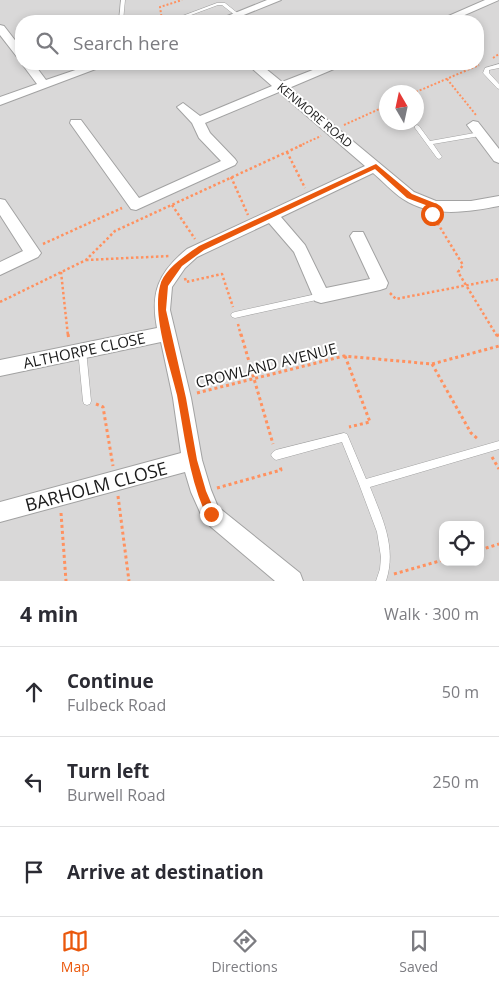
<!DOCTYPE html>
<html lang="en">
<head>
<meta charset="utf-8">
<style>
  :root { --surface:#fff; --page:#f7f7f7; --text:#2b2b33; --muted:#7c7c81; --line:#e1e1e2; --accent:#ea580c }
  body { margin:0; font-family:"Open Sans",sans-serif; background:var(--page); color:var(--text) }
  .controls { position:absolute; right:15px; bottom:15px; display:grid; overflow:hidden; border-radius:10px; box-shadow:0 2px 8px #0003 }
  .controls button { width:45px; height:45px; display:grid; place-items:center; padding:0; border:0; border-bottom:1px solid var(--line); background:var(--surface); color:var(--text); font:25px sans-serif }
  .compass { position:absolute; left:379px; top:85px; width:45px; height:45px; border-radius:50%; background:var(--surface); box-shadow:0 2px 8px #0003; rotate:351deg }
  .stop { position:absolute; width:15px; height:15px; margin:-11px; border:4px solid #ea580c; border-radius:50%; background:#fff }
  .stop.end { background:#ea580c; border-color:#fff; box-shadow:0 1px 5px #0008 }
  .list { margin:0; padding:0; list-style:none }
  h2 { display:flex; justify-content:space-between; align-items:center; height:65px; margin:0; padding:0 20px; font-size:21px }
  h2 small { font-size:16px; font-weight:400; color:var(--muted) }
  .list li { display:grid; grid-template-columns:32px 1fr auto; gap:15px; align-items:center; box-sizing:border-box; height:90px; padding:0 20px; border-top:1px solid var(--line) }
  .list b { display:block; font-size:19px; white-space:nowrap }
  .list p { margin:0; font-size:16px; white-space:nowrap; color:var(--muted) }
  .list em { font-size:16px; font-style:normal; color:var(--muted) }
  .icon { flex:none; width:28px; height:28px; fill:none; stroke:currentColor; stroke-width:2; stroke-linecap:round; stroke-linejoin:round }
  .map { position:relative; flex:none; width:499px; height:581px; overflow:hidden }
  .search { position:absolute; background:var(--surface); box-shadow:0 2px 8px #0003; left:15px; right:15px; top:15px; height:55px; display:flex; align-items:center; gap:12px; box-sizing:border-box; padding:0 18px; border-radius:20px; color:var(--muted); font-size:19px }
  .sheet { height:335px; background:var(--surface) }
  nav { display:flex; justify-content:space-around; align-items:center; box-sizing:border-box; height:70px; border-top:1px solid var(--line); background:var(--surface); font-size:14px; color:var(--muted) }
  nav a { display:grid; justify-items:center; gap:2px }
  nav .on { color:var(--accent) }
  .map>svg:first-child { display:block }
  .residential { fill:#d9d8d8; fill-rule:evenodd }
  .lines { fill:none; stroke-linecap:round; stroke-linejoin:round }
  .lane-casing { stroke:#a2a2a2; stroke-width:1 }
  .street-casing { stroke:#a2a2a2; stroke-width:2 }
  .path-far2 { stroke:#ff915f; stroke-width:2; stroke-dasharray:2 2; stroke-linecap:butt }
  .path-far1 { stroke:#ff915f; stroke-width:2.5; stroke-dasharray:2.5 2.5; stroke-linecap:butt }
  .path { stroke:#ff915f; stroke-width:3; stroke-dasharray:3 3; stroke-linecap:butt }
  .lane { fill:#fff; fill-rule:evenodd }
  .street { fill:#fff; fill-rule:evenodd }
  .route { fill:#ea580c }
  .labels { text-anchor:middle; dominant-baseline:central; stroke-width:4; stroke-linejoin:round; paint-order:stroke }
  .far-street-label { font-size:12px; fill:#1b1b1b; stroke:#fff }
  .street-label { font-size:15px; fill:#1b1b1b; stroke:#fff }
  .near-street-label { font-size:18px; fill:#1b1b1b; stroke:#fff }
</style>
</head>
<body>
<div class="map">
<svg width="499" height="581" viewBox="0 0 499 581">
  <rect width="100%" height="100%" fill="#edecdf"/>
  <path class="residential" d="M0,0H499V581H0ZM21,21H478V64H21ZM386,92H416V122H386ZM443,525H480V562H443Z"/>
  <g class="lines">
    <defs>
      <path id="lane" d="M121,0H125L123,21H119Z
        M217,3H225L240,15L236,16L222,5H218L175,21H169Z
        M499,64V68L489,70V73L499,84V89L497,88L483,73L485,68Z
        M417,125L419,126L430,141L480,132L483,134L480,136L433,144L442,157L439,159L437,158L415,128V126Z
        M321,293L324,294L325,296L324,298L321,299L235,318L232,317L231,315L232,313L235,312Z
        M82,346L85,347L86,350L91,401L90,404L87,405L84,404L83,401L78,350L79,347Z
        M344,433L347,434L366,479L499,441V449L370,487C382,518 397,547 386,581H376L380,569L381,557L377,532L359,484L342,442L276,460L273,458L271,455L273,452L276,450Z"/>
      <path id="street" d="M267,0H281L229,21H215Z
        M485,0H499L451,21H437Z
        M0,25L4,26L21,48V58L17,57L0,35Z
        M22,64H34L46,80L93,64H109L0,105V97L37,84Z
        M247,64H260L282,82L328,64H343L341,66L289,88L414,192L436,201H471L499,196V206C468,212 431,218 403,199C392,192 383,181 373,173L281,217L305,245L326,288L370,279L350,236L353,232H363L388,283L386,288L380,290L321,303L315,301L294,252L269,223L197,257L185,268L172,287L170,310L191,398L202,460L211,490L218,507L300,573L303,581H275L204,521L191,492L185,472L0,522V502L181,453L173,398L161,342L0,376V360L157,328C150,292 159,272 187,249L365,166L279,92L205,123L210,133L235,159L237,162L235,165L136,210L131,209L70,123L71,120H81L139,198L221,161L199,138L192,123L177,107L183,103L200,116L272,86Z
        M473,121L478,122L499,149V163L494,161L467,125Z
        M0,199L5,200L41,253L38,257L0,275V262L23,251L0,215Z"/>
    </defs>
    <use href="#lane" class="lane-casing"/>
    <use href="#street" class="street-casing"/>
    <path class="path-far2" d="M162,20L160,7L182,0
      M493,58L499,54
      M447,79L476,115
      M416,92L479,65
      M344,125L386,106
      M299,146L321,136"/>
    <path class="path-far1" d="M287,152L305,188
      M231,177L248,215
      M172,205L195,239
      M435,219L463,265L458,272L497,336
      M43,244L122,208
      M86,260L170,256
      M61,272L68,336
      M185,278L186,282L222,274L233,307
      M390,293L396,299L499,279
      M0,302L86,260L115,231L302,145
      M238,324L241,336"/>
    <path class="path" d="M68,334L69,340
      M241,334L273,444
      M497,334L499,338
      M345,356L370,422L349,427
      M432,364L471,433L478,439
      M197,393L344,356L432,364L499,346
      M96,404L103,407L113,466
      M492,457L499,469
      M217,488L281,470L280,466
      M118,496L129,581
      M61,513L66,581
      M480,550L499,544
      M394,574L443,560"/>
    <use href="#lane" class="lane"/>
    <use href="#street" class="street"/>
  </g>
  <path class="route" d="M376,164L412,194L437,204L434,215L428,214L431,207L407,198L375,169L204,250L182,266L168,286L166,310L186,398L197,460L206,491L216,514L214,517H207C189,478 185,438 177,395C170,365 152,317 160,286C163,270 186,255 199,246Z"/>
  <g class="labels">
    <g class="far-street-label">
      <text transform="translate(315 115) rotate(40)">KENMORE ROAD</text>
    </g>
    <g class="street-label">
      <text transform="translate(84 350) rotate(-12)">ALTHORPE CLOSE</text>
      <text transform="translate(266 365) rotate(-14)">CROWLAND AVENUE</text>
    </g>
    <g class="near-street-label">
      <text transform="translate(96 486) rotate(-15)">BARHOLM CLOSE</text>
    </g>
  </g>
</svg>
<div class="controls">
<button><svg class="icon" aria-label="locate" viewBox="0 0 24 24"><circle cx="12" cy="12" r="6"/><path d="M12 2v4M12 18v4M2 12h4M18 12h4"/></svg></button>
</div>
<svg class="compass" viewBox="-18 -18 36 36"><path d="M0-13l5 13h-10z" fill="#e53935"/><path d="M0 13l5-13h-10z" fill="#7c7c81"/></svg>
<div class="stop" style="left:432px;top:214px"></div>
<div class="stop end" style="left:211px;top:514px"></div>
<div class="search"><svg class="icon" aria-label="search" viewBox="0 0 24 24"><circle cx="10" cy="10" r="6"/><path d="M15 15l6 6"/></svg>Search here</div>
</div>
<section class="sheet">
<h2>4 min<small>Walk · 300 m</small></h2>
<ul class="list">
<li><svg class="icon" aria-label="ahead" viewBox="0 0 24 24"><path d="M12 20V5M6 11l6-6 6 6"/></svg><div><b>Continue</b><p>Fulbeck Road</p></div><em>50 m</em></li>
<li><svg class="icon" aria-label="left" viewBox="0 0 24 24"><path d="M17 20v-9H6M10 6l-5 5 5 5"/></svg><div><b>Turn left</b><p>Burwell Road</p></div><em>250 m</em></li>
<li><svg class="icon" aria-label="arrive" viewBox="0 0 24 24"><path d="M6 21V4h12l-3 4 3 4H6"/></svg><div><b>Arrive at destination</b></div></li>
</ul>
</section>
<nav>
<a class="on"><svg class="icon" aria-label="map" viewBox="0 0 24 24"><path d="M3 6l6-2 6 2 6-2v14l-6 2-6-2-6 2zM9 4v14M15 6v14"/></svg>Map</a>
<a><svg class="icon" aria-label="directions" viewBox="0 0 24 24"><path d="M12 3l9 9-9 9-9-9zM9 14v-3h6M13 9l2 2-2 2"/></svg>Directions</a>
<a><svg class="icon" aria-label="saved" viewBox="0 0 24 24"><path d="M7 4h10v16l-5-4-5 4z"/></svg>Saved</a>
</nav>
</body>
</html>
